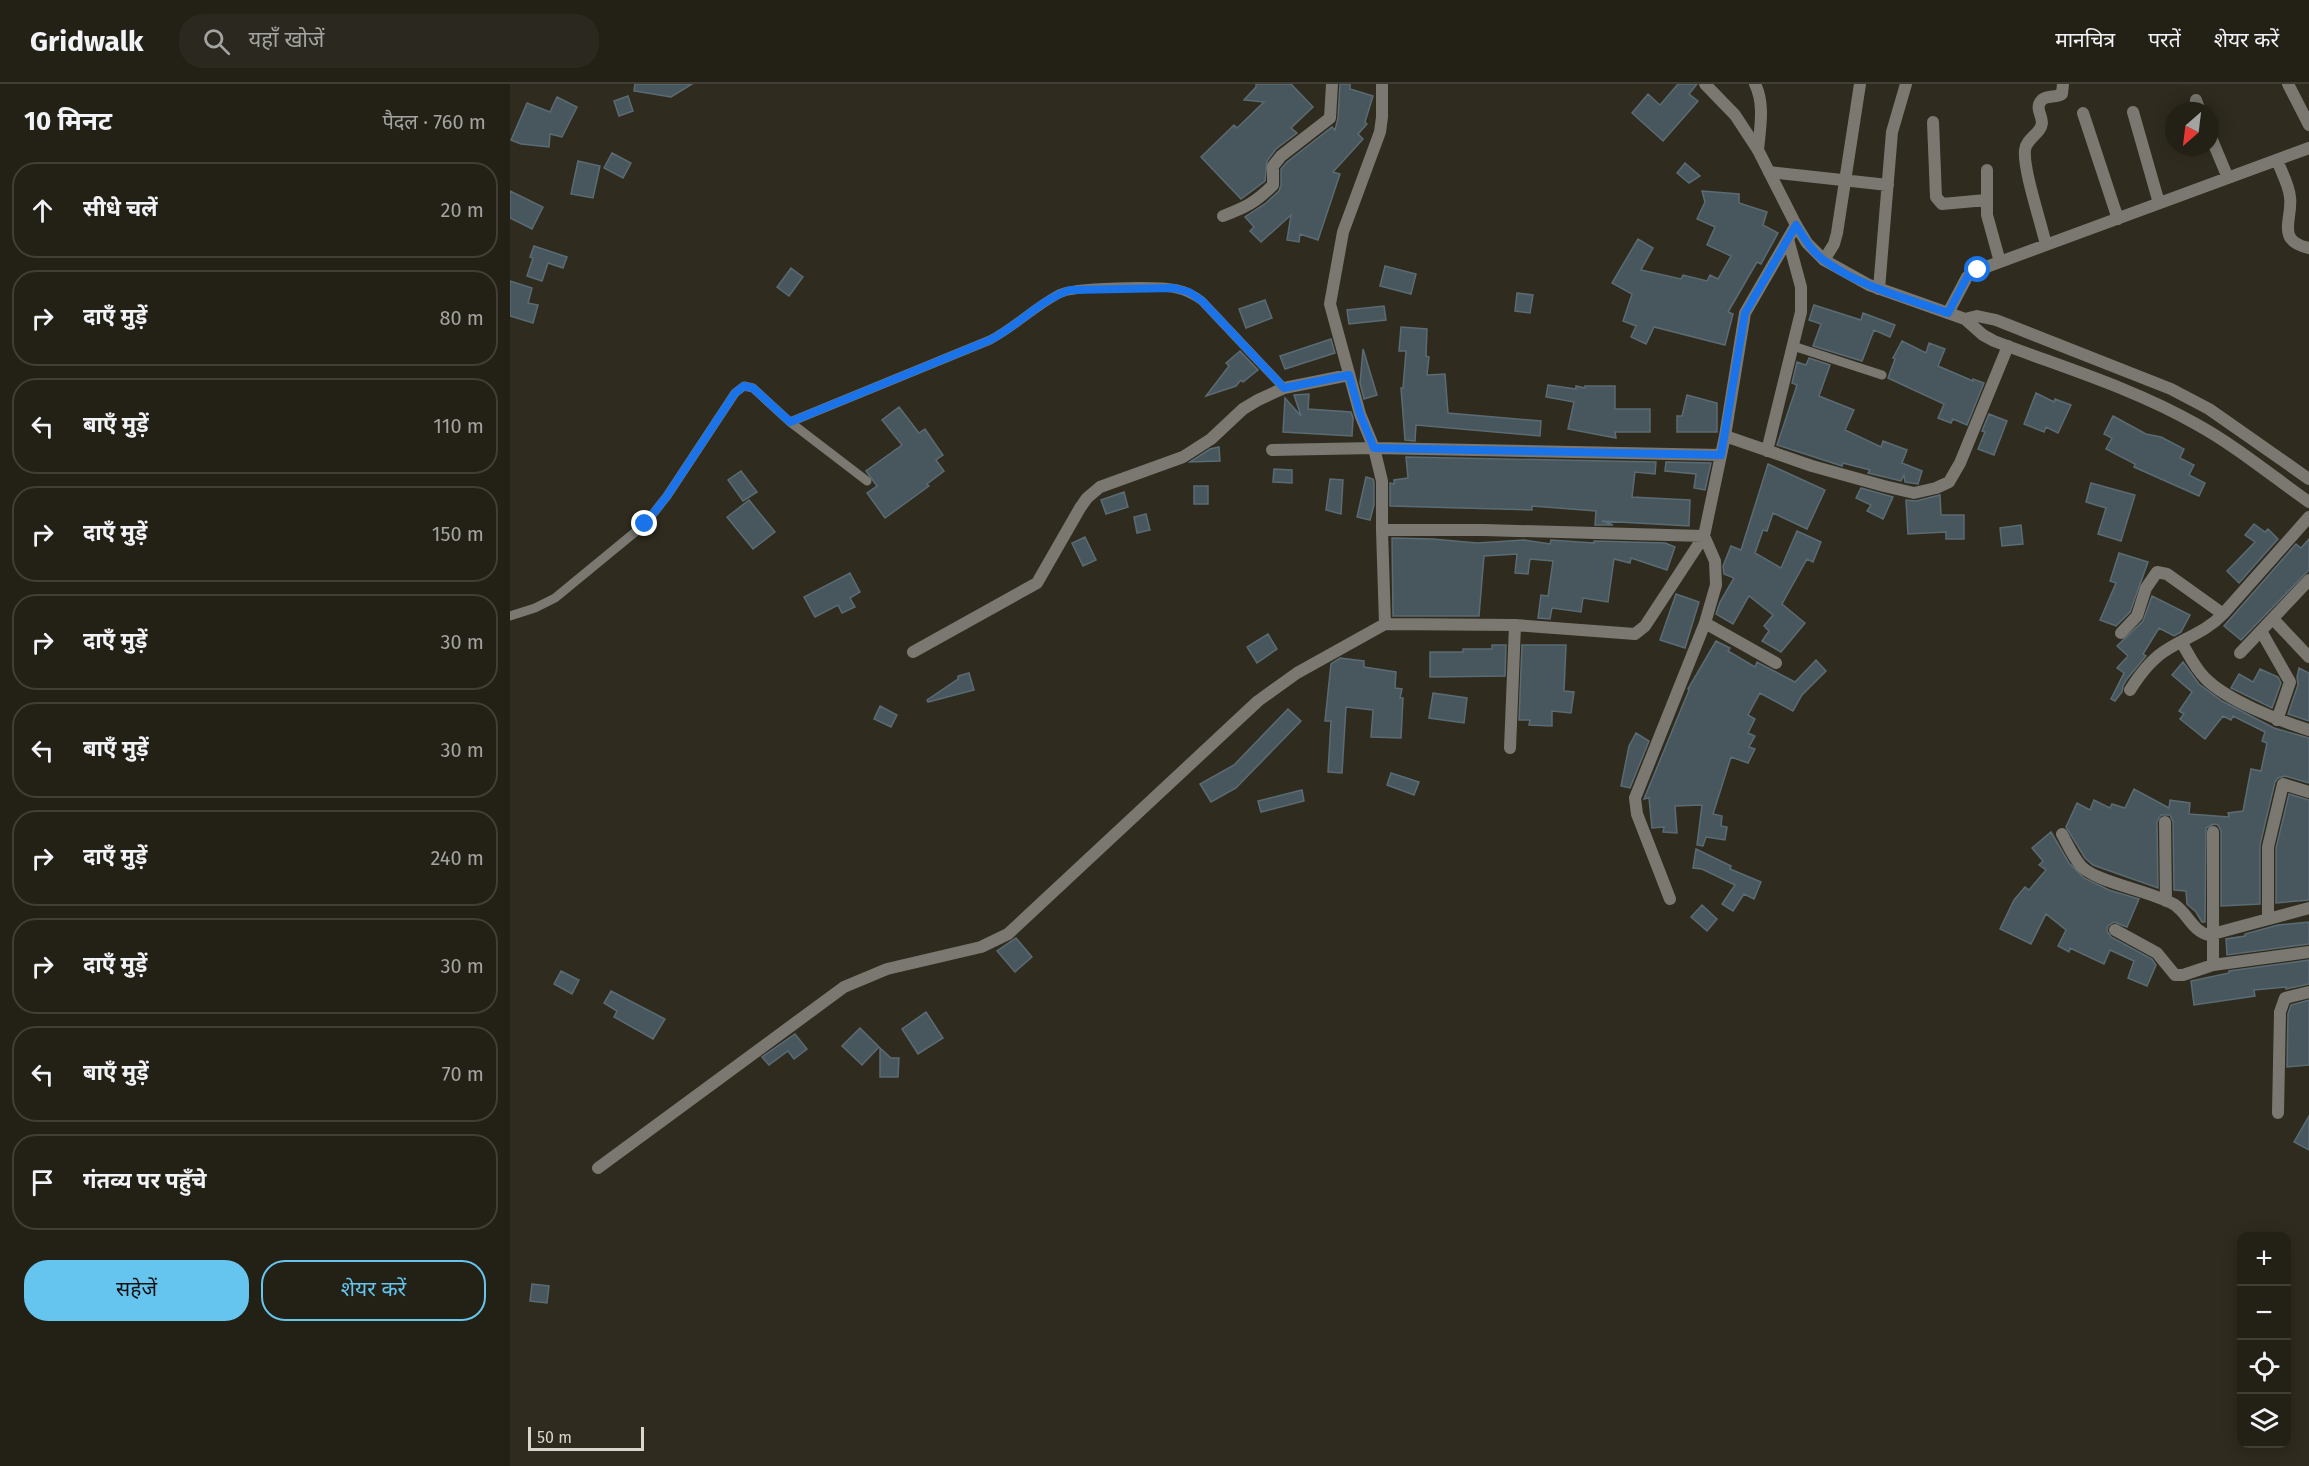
<!DOCTYPE html>
<html lang="hi">
<head>
<meta charset="utf-8">
<style>
  :root { --surface:#232016; --page:#2b281f; --text:#f1f3f6; --muted:#a3a3a1; --line:#403e35; --accent:#65c5ee }
  body { margin:0; font-family:"Fira Sans","Noto Sans Devanagari",sans-serif; background:var(--page); color:var(--text) }
  .controls { position:absolute; right:18px; bottom:18px; display:grid; overflow:hidden; border-radius:12px; box-shadow:0 3px 15px #0003 }
  .controls button { width:54px; height:54px; display:grid; place-items:center; padding:0; border:0; border-bottom:2px solid var(--line); background:var(--surface); color:var(--text); font:30px sans-serif }
  .compass { position:absolute; left:1655px; top:18px; width:54px; height:54px; border-radius:50%; background:var(--surface); box-shadow:0 3px 15px #0003; rotate:208deg }
  .scale { position:absolute; left:18px; bottom:15px; width:116px; box-sizing:border-box; padding-left:6px; border:3px solid #d9d6ce; border-top:0; font-size:16px; line-height:21px; white-space:nowrap; color:#d9d6ce; -webkit-text-stroke:4px #2f2b1e; paint-order:stroke }
  .stop { position:absolute; width:18px; height:18px; margin:-14px; border:4px solid #1a73e8; border-radius:50%; background:#fff }
  .stop.end { background:#1a73e8; border-color:#fff; box-shadow:0 2px 6px #0008 }
  .list { margin:0; padding:0; list-style:none }
  h2 { display:flex; justify-content:space-between; align-items:center; height:78px; margin:0; padding:0 24px; font-size:26px }
  h2 small { font-size:20px; font-weight:400; color:var(--muted) }
  .list li { display:grid; grid-template-columns:39px 1fr auto; gap:18px; align-items:center; box-sizing:border-box; height:96px; margin:0 12px 12px; padding:0 12px; border:2px solid var(--line); border-radius:24px }
  .list b { display:block; font-size:22px; white-space:nowrap }
  .list em { font-size:20px; font-style:normal; color:var(--muted) }
  .actions { display:flex; gap:12px; padding:18px 24px }
  .actions a { flex:1; padding:14px 0; border:2px solid var(--accent); border-radius:24px; text-align:center; font-size:21px; color:var(--accent) }
  .actions .main { background:var(--accent); color:#111 }
  .icon { flex:none; width:33px; height:33px; fill:none; stroke:currentColor; stroke-width:2; stroke-linecap:round; stroke-linejoin:round }
  .map { position:relative; flex:none; width:1799px; height:1382px; overflow:hidden }
  header { display:flex; align-items:center; gap:36px; box-sizing:border-box; height:84px; padding:0 30px; background:var(--surface); border-bottom:2px solid var(--line) }
  header strong { font-size:28px }
  nav { display:flex; gap:33px; margin-inline-start:auto; font-size:21px }
  .search { width:420px; height:54px; background:var(--page); display:flex; align-items:center; gap:15px; box-sizing:border-box; padding:0 21px; border-radius:24px; color:var(--muted); font-size:22px }
  main { display:flex }
  aside { flex:1; background:var(--surface) }
  .map>svg:first-child { display:block }
  .building { fill:#48575e; stroke:#5b6b73; stroke-width:1.5 }
  .lines { fill:none; stroke-linecap:round; stroke-linejoin:round }
  .service { stroke:#7a7871; stroke-width:9 }
  .minor { stroke:#7a7871; stroke-width:12 }
  .tertiary { stroke:#7a7871; stroke-width:12 }
  .route { stroke:#1a73e8; stroke-width:8 }
</style>
</head>
<body>
<header>
<strong>Gridwalk</strong>
<div class="search"><svg class="icon" aria-label="search" viewBox="0 0 24 24"><circle cx="10" cy="10" r="6"/><path d="M15 15l6 6"/></svg>यहाँ खोजें</div>
<nav><a>मानचित्र</a><a>परतें</a><a>शेयर करें</a></nav>
</header>
<main>
<aside>
<h2>10 मिनट<small>पैदल · 760 m</small></h2>
<ul class="list">
<li><svg class="icon" aria-label="ahead" viewBox="0 0 24 24"><path d="M12 20V5M6 11l6-6 6 6"/></svg><div><b>सीधे चलें</b></div><em>20 m</em></li>
<li><svg class="icon" aria-label="right" viewBox="0 0 24 24"><path d="M7 20v-9h11M14 6l5 5-5 5"/></svg><div><b>दाएँ मुड़ें</b></div><em>80 m</em></li>
<li><svg class="icon" aria-label="left" viewBox="0 0 24 24"><path d="M17 20v-9H6M10 6l-5 5 5 5"/></svg><div><b>बाएँ मुड़ें</b></div><em>110 m</em></li>
<li><svg class="icon" aria-label="right" viewBox="0 0 24 24"><path d="M7 20v-9h11M14 6l5 5-5 5"/></svg><div><b>दाएँ मुड़ें</b></div><em>150 m</em></li>
<li><svg class="icon" aria-label="right" viewBox="0 0 24 24"><path d="M7 20v-9h11M14 6l5 5-5 5"/></svg><div><b>दाएँ मुड़ें</b></div><em>30 m</em></li>
<li><svg class="icon" aria-label="left" viewBox="0 0 24 24"><path d="M17 20v-9H6M10 6l-5 5 5 5"/></svg><div><b>बाएँ मुड़ें</b></div><em>30 m</em></li>
<li><svg class="icon" aria-label="right" viewBox="0 0 24 24"><path d="M7 20v-9h11M14 6l5 5-5 5"/></svg><div><b>दाएँ मुड़ें</b></div><em>240 m</em></li>
<li><svg class="icon" aria-label="right" viewBox="0 0 24 24"><path d="M7 20v-9h11M14 6l5 5-5 5"/></svg><div><b>दाएँ मुड़ें</b></div><em>30 m</em></li>
<li><svg class="icon" aria-label="left" viewBox="0 0 24 24"><path d="M17 20v-9H6M10 6l-5 5 5 5"/></svg><div><b>बाएँ मुड़ें</b></div><em>70 m</em></li>
<li><svg class="icon" aria-label="arrive" viewBox="0 0 24 24"><path d="M6 21V4h12l-3 4 3 4H6"/></svg><div><b>गंतव्य पर पहुँचे</b></div></li>
</ul>
<div class="actions"><a class="main">सहेजें</a><a>शेयर करें</a></div>
</aside>
<div class="map">
<svg width="1799" height="1382" viewBox="0 0 1799 1382">
  <rect width="100%" height="100%" fill="#2f2b1e"/>
  <path class="building" d="M125,0H182L161,13L124,7Z
    M746,0H781L803,23L781,44L787,49L766,65L757,77L755,97L731,115L691,73L724,41L727,44L754,18L734,16L746,3Z
    M830,0H840V5L863,12L855,38L857,40L848,50L853,55L823,88L830,90L808,156L790,150L789,158L777,156L781,131L751,158L740,147L744,143L735,133L756,119L769,107L771,101V85L777,78L822,43L825,46L828,34Z
    M1168,0H1187L1179,10L1188,17L1153,57L1122,29L1138,10L1150,21Z
    M118,12L123,27L109,32L104,17Z
    M47,13L67,23L52,53L40,50L39,63L11,60L1,56L17,19L40,28Z
    M102,69L121,79L113,94L94,84Z
    M68,77L90,82L83,114L61,110Z
    M1175,79L1190,92L1179,99L1167,89Z
    M0,107L33,123L22,145L0,134Z
    M1192,107L1229,110V119L1257,128L1253,141L1268,149L1251,180L1247,178L1218,228L1223,230L1215,261L1144,243L1136,260L1121,253L1126,242L1113,237L1122,210L1102,199L1128,155L1143,164L1131,186L1171,195L1173,191L1197,197L1200,191L1208,195L1221,172L1197,161L1205,143L1187,135L1195,118Z
    M24,162L57,173L53,184L38,179L32,197L17,192L23,174L20,173Z
    M875,182L906,190L901,210L870,202Z
    M281,184L293,193L279,212L267,203Z
    M0,197L22,204L18,219L28,221L23,239L0,232Z
    M1007,209L1023,211L1020,229L1005,227Z
    M755,216L762,234L736,244L729,225Z
    M1304,221L1351,236L1353,229L1385,241L1380,253L1364,246L1352,277L1303,262L1311,240L1299,236Z
    M874,222L876,236L839,240L837,226Z
    M891,243L917,245L916,272L919,273L917,291L935,290L938,329L1031,337L1030,352L906,341L905,357L895,356L891,304H893L896,267H889Z
    M821,255L825,269L775,285L770,272Z
    M1392,257L1416,269L1419,259L1435,265L1428,282L1463,297V295L1474,299L1457,341L1443,335L1441,339L1428,334L1434,320L1378,294L1385,275L1383,274Z
    M853,265L867,311L854,315L850,299Z
    M730,267L748,286L733,298L731,296L726,302L696,312L719,282L716,279Z
    M1299,274L1320,281L1309,312L1344,326L1335,346L1371,363L1373,357L1397,366L1392,379L1412,387L1408,400L1395,398L1394,391L1391,397L1358,389L1360,386L1333,379L1332,382L1267,361L1287,301L1282,299L1287,278L1296,281Z
    M1038,301L1066,305V302L1075,304V302H1105V325H1140V348H1105L1106,354L1058,345L1064,318L1036,313Z
    M1526,309L1544,318L1545,315L1561,321L1548,349L1536,343L1534,348L1514,340Z
    M799,310L798,325L841,328L843,334L842,352L773,348L775,314L791,332L784,311Z
    M1177,311L1207,319V348H1167V332H1172Z
    M389,323L409,349L415,345L433,371L426,376L434,387L417,400L419,402L375,434L357,409L367,402L356,387L392,361L372,336Z
    M1479,330L1497,337L1484,371L1468,365L1475,348L1472,347Z
    M1603,332L1636,350L1651,353L1674,365L1670,374L1684,381L1679,391L1695,399L1689,412L1624,383L1625,380L1596,365L1602,354L1594,350Z
    M709,363L710,377L680,378L700,365Z
    M896,373L1146,378L1145,390L1125,388L1122,413L1180,416L1179,442L1092,437L1103,441H1085L1086,427L1022,422V426L880,422V399L884,400V396L898,394Z
    M1156,378L1201,379L1195,406L1184,404L1186,390L1155,387Z
    M1258,380L1315,406L1297,445L1263,429L1257,447L1253,446L1245,469L1271,484L1287,447L1311,458L1303,478L1297,475L1272,520L1295,539L1271,568L1252,557L1259,547L1254,542L1263,531L1239,512L1223,540L1206,530L1210,518L1224,494L1214,490L1213,482L1221,462L1231,466Z
    M764,385L782,386V399L763,398Z
    M231,387L247,408L233,417L218,396Z
    M856,393L863,395L864,398V421L860,436L847,433Z
    M820,395L833,396L831,430L816,426Z
    M1581,399L1625,411L1611,457L1588,450L1596,424L1576,418Z
    M684,402H698V420H684Z
    M1351,404L1383,413L1373,435L1357,427L1361,421L1346,414Z
    M614,408L618,423L596,430L591,416Z
    M1430,411L1431,431H1454V455H1436V448L1398,450L1396,416L1406,417Z
    M239,416L265,448L243,465L217,433Z
    M636,430L640,446L627,449L624,433Z
    M1744,440L1755,448L1758,445L1768,455L1729,499L1717,487L1745,458L1735,451Z
    M1511,441L1513,460L1492,462L1490,444Z
    M575,453L586,476L573,482L562,459Z
    M882,454L923,455L967,459L1014,456L1040,460L1041,456L1084,459V457L1155,459L1165,463L1157,486L1121,474L1120,479L1104,475L1098,518L1073,514L1071,528L1042,524L1040,535L1028,534L1031,511L1038,512L1043,477L1020,475L1018,490L1005,489L1007,470L974,472L969,532H883Z
    M1799,455V486L1731,556L1714,542L1786,460L1791,464Z
    M1609,469L1638,478L1620,528L1606,542L1590,536L1606,499L1600,497Z
    M340,489L350,508L340,514L345,523L332,529L328,521L305,533L294,513Z
    M1166,510L1189,518L1175,564L1150,556Z
    M1642,512L1680,531L1671,548L1664,552L1649,544L1633,570L1636,572L1617,595L1613,602L1612,608L1605,617L1601,615L1614,589L1607,584L1618,572L1607,562L1633,537Z
    M758,550L767,565L747,579L737,563Z
    M1206,557L1220,564L1218,567L1245,583L1247,578L1285,598L1306,576L1316,587L1292,611L1283,627L1250,609L1238,631L1245,635L1238,649L1245,652L1239,663L1245,665L1238,679L1221,673L1203,730L1212,732L1211,742L1217,743L1215,756L1196,753L1193,762L1187,761L1192,721L1165,722L1167,749L1153,748L1154,743L1142,744L1139,714L1134,715L1179,606L1178,605Z
    M982,561H996L995,592L920,593V568H953V565H982Z
    M1012,561H1056L1054,607L1064,608L1061,629L1042,627V642L1019,641L1020,636H1009Z
    M830,574L854,577V583L886,588L885,604L892,605L890,614H893L891,654L861,653L863,626L836,623L832,689L818,688L821,637H815L821,580Z
    M1673,578L1689,600L1712,617L1764,644L1799,654V699L1775,692L1768,694L1765,698L1750,761V820L1711,822V747L1708,741L1704,740L1696,744L1695,838H1692L1686,828L1677,820L1676,807L1664,806L1663,738L1660,731H1651L1647,738L1648,804L1583,781L1575,774L1556,743L1567,719L1580,726L1584,716L1600,724L1602,720L1615,724L1624,705L1659,724L1660,716L1680,719L1679,730L1719,733L1718,729L1733,727L1741,685L1751,687L1757,659L1752,657L1755,648L1723,632L1721,636L1713,632L1695,655L1670,635L1674,630L1669,627L1682,608L1662,591Z
    M1789,584L1799,589V637L1778,630L1788,601L1787,593Z
    M1750,585L1768,593L1771,599L1762,624L1721,604L1729,590L1743,598Z
    M459,589L464,606L418,618L417,616L448,595V592Z
    M923,609L957,614L954,639L919,634Z
    M370,622L387,631L381,643L364,635Z
    M778,625L791,637L726,704L701,718L690,700L724,681Z
    M1126,649L1139,657L1120,704L1111,702L1119,662Z
    M881,689L909,698L904,711L877,701Z
    M792,706L794,717L751,728L748,717Z
    M1779,710L1799,716V816L1766,819V764Z
    M1541,748L1559,779L1574,794L1599,806L1629,815L1617,843L1604,838L1598,842L1597,847L1601,853L1642,875L1646,881L1637,902L1618,894L1624,877L1600,866L1594,880L1560,864L1559,868L1548,862L1556,846L1536,830L1521,860L1490,845L1504,816L1515,803L1519,806L1536,786L1529,781L1533,777L1522,764Z
    M1186,765L1221,782L1220,785L1251,798L1244,815L1234,810L1223,827L1212,820L1225,801L1192,785L1183,784Z
    M1192,821L1207,835L1197,847L1181,833Z
    M1799,838V860L1717,871L1716,855L1735,852V850L1768,841Z
    M506,854L522,873L505,888L487,867Z
    M1799,876V900L1776,905V903L1744,906L1745,912L1684,921L1681,897L1719,889V887Z
    M51,887L69,896L62,910L44,900Z
    M101,907L155,935L143,955L104,933L107,927L94,919Z
    M1799,916V981L1777,983L1778,930L1781,921Z
    M416,928L433,954L408,970L392,945Z
    M350,944L369,963L352,981L332,962Z
    M285,950L297,965L284,975L278,967L259,981L252,973Z
    M370,964L381,974H389L388,993H370Z
    M1799,1032V1066L1784,1058Z
    M22,1200L39,1202L37,1219L20,1217Z"/>
  <g class="lines">
    <path class="service" d="M1283,262L1372,291
      M280,338L357,397
      M0,532L25,524L45,514L135,440L157,412L225,309L234,302L243,304L280,338L480,256C505,243 524,223 549,210C563,202 649,201 667,205C677,207 684,211 692,217L774,304"/>
    <path class="minor" d="M872,0V33L870,48L833,148L820,220L850,330L864,364L872,397V446H973L1194,452
      M1245,0C1255,20 1250,44 1248,66
      M1778,0L1799,41
      M1686,16L1690,27
      M1623,28L1649,119
      M1573,29L1608,135
      M1423,38L1426,113L1432,120L1476,116
      M1700,51L1718,94
      M1767,76C1771,87 1779,101 1780,113C1783,135 1765,157 1799,164
      M1477,86V131L1490,178
      M1259,88L1378,101
      M713,132C736,123 745,119 763,101V82L771,72L820,34L822,0
      M1536,161C1531,138 1513,86 1515,66C1516,54 1531,50 1532,39C1532,31 1525,24 1531,17C1535,11 1546,14 1552,10L1553,0
      M1314,176L1324,160L1327,149L1350,0
      M1369,205L1382,48L1396,0
      M1438,229L1457,193L1468,186L1799,64
      M1215,352L1302,382L1374,402L1404,409L1426,404L1439,398L1450,379L1498,262
      M762,366L864,364L1211,371
      M1257,367L1291,228V203L1278,155
      M1763,535L1799,573
      M1195,539L1266,579
      M875,540L1005,541L1125,550L1135,542L1194,452L1215,352L1235,229L1286,141
      M1751,547L1780,598L1767,636
      M1611,549L1627,532L1636,504L1647,488L1657,490L1713,530L1799,433
      M1672,559C1679,571 1685,584 1695,594C1716,616 1770,637 1799,646
      M403,568L527,499L570,424L577,414L590,403L673,373L701,355L733,325L748,316L774,304L839,291
      M1730,569L1799,496
      M1620,606C1630,590 1642,574 1658,565C1677,553 1697,547 1713,530
      M1000,664L1005,541
      M1655,738L1656,817
      M1703,748V881
      M1552,750C1558,761 1563,773 1571,782C1587,799 1642,807 1665,821C1678,830 1683,848 1699,851L1799,824
      M1160,815L1127,730L1125,714L1195,539L1206,501L1205,477L1194,452
      M1758,833V763L1773,700L1799,708
      M1605,846L1647,869L1665,891H1673L1703,881L1799,868
      M1768,1029L1770,928L1775,914L1799,908
      M88,1084L334,903L377,885L471,863L498,850L748,617L787,589L875,540L872,446"/>
    <path class="tertiary" d="M1195,0L1225,31L1248,66L1286,141L1297,159L1314,176L1359,201L1455,235L1473,251L1484,257C1552,283 1623,304 1686,340C1726,362 1762,392 1799,418
      M1455,235L1467,232L1486,236L1661,305L1699,325L1799,395"/>
  </g>
  <g class="lines">
    <path class="route" d="M135,440L157,412L225,309L234,302L243,304L280,338L480,256C508,242 531,215 560,206L664,204L679,208L692,217L774,304L839,291L850,330L864,364L1211,371L1235,229L1286,141C1294,154 1302,168 1315,177C1351,203 1396,214 1438,229L1457,193L1468,186"/>
  </g>
</svg>
<div class="controls">
<button>+</button>
<button>−</button>
<button><svg class="icon" aria-label="locate" viewBox="0 0 24 24"><circle cx="12" cy="12" r="6"/><path d="M12 2v4M12 18v4M2 12h4M18 12h4"/></svg></button>
<button><svg class="icon" aria-label="layers" viewBox="0 0 24 24"><path d="M12 4l9 5-9 5-9-5zM3 14l9 5 9-5"/></svg></button>
</div>
<svg class="compass" viewBox="-18 -18 36 36"><path d="M0-13l5 13h-10z" fill="#e53935"/><path d="M0 13l5-13h-10z" fill="#a3a3a1"/></svg>
<div class="scale">50 m</div>
<div class="stop" style="left:1468px;top:186px"></div>
<div class="stop end" style="left:135px;top:440px"></div>
</div>
</main>
</body>
</html>
